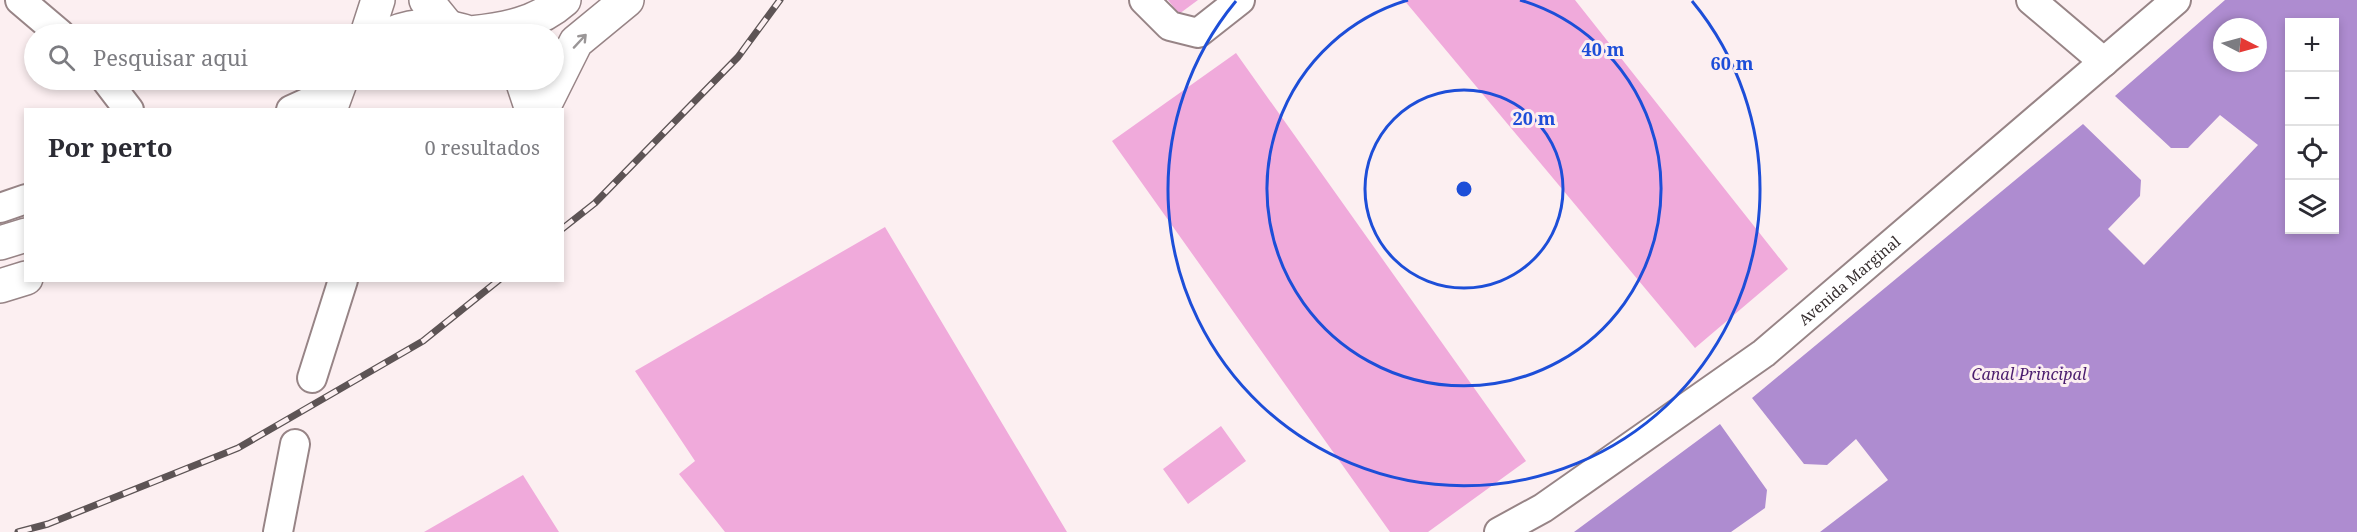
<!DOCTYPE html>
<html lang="pt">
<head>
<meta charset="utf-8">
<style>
  :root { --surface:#fff; --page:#f7f7f7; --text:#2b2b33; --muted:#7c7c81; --line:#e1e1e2 }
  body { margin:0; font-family:"Noto Serif",serif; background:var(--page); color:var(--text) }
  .controls { position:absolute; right:18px; top:18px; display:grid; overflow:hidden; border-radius:0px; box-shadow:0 3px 9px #0003 }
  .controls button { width:54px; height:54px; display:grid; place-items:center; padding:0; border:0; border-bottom:2px solid var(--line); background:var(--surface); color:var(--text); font:30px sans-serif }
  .compass { position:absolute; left:2213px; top:18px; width:54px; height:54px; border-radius:50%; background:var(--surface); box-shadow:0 3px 9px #0003; rotate:96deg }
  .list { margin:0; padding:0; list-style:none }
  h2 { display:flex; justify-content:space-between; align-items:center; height:78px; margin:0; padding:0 24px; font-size:26px }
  h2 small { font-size:20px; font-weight:400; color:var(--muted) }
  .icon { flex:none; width:33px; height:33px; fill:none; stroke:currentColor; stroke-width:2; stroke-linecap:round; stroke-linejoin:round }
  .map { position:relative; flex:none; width:2357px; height:532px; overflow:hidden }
  .search { position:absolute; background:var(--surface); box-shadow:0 3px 9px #0003; left:24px; top:24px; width:540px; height:66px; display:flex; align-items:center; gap:15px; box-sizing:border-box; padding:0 21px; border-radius:33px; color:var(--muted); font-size:22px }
  .panel { position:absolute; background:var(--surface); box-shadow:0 3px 9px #0003; left:24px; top:108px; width:540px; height:174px; border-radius:0px }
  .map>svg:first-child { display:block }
  .water { fill:#ae8cd0; fill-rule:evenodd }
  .building { fill:#f0aadb }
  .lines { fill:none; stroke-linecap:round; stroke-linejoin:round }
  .minor-casing { stroke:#978486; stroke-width:32 }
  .tertiary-casing { stroke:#978486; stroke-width:36 }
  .secondary-casing { stroke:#978486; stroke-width:36 }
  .minor { stroke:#fff; stroke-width:28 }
  .tertiary { stroke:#fff; stroke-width:33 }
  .secondary { stroke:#fff; stroke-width:33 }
  .rail-casing { stroke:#5d5455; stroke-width:7 }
  .rail { stroke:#fceff1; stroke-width:4.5; stroke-dasharray:14; stroke-linecap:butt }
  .oneway { stroke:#9a9697 }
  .ring { fill:none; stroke:#1d4ed8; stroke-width:3 }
  .labels { text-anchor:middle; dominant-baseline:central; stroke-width:6; stroke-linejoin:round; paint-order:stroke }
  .street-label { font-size:15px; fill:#362e2f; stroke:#fceff1 }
  .water-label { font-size:16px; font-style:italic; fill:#4b1d6e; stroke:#fceff1 }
  .centre { fill:#1d4ed8; stroke:#fceff1; stroke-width:3 }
  .ring-label { font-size:18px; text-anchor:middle; font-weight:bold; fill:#1d4ed8; stroke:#fceff1; stroke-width:6; stroke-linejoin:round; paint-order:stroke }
</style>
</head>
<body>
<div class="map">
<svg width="2357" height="532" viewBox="0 0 2357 532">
  <rect width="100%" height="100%" fill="#fceff1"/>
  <path class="water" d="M2225,0H2357V532H1820L1888,480L1856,439L1827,465L1804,464L1752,398L2083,124L2141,180L2140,196L2108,229L2144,265L2258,145L2220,115L2188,148H2171L2115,96ZM2290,22H2334V230H2290ZM2222,27H2258V63H2222Z
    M1720,424L1767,490L1765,508L1731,532H1574Z"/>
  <path class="building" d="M1168,0H1198L1179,14Z
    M1404,0H1575L1788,269L1695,348Z
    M1236,53L1526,461L1428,532H1390L1112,141Z
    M885,227L1067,532H725L679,474L695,461L635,371Z
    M1221,426L1246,461L1188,504L1163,469Z
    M523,475L559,532H424Z"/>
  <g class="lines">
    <defs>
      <g id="minor">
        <path d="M20,0L60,34"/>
        <path d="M1144,0L1170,26L1198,33L1240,0"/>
        <path d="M2031,0L2104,62"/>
        <path d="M106,80L129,110"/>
        <path d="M291,110L335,90"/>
        <path d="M0,208L26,199"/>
        <path d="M312,378L343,280"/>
        <path d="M278,532L295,444"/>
        <path id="s1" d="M1499,532L1543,508L1764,353L2176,0"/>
      </g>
      <path id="tertiary" d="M426,0L448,27
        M367,34L378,0"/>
      <path id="secondary" d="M471,33C505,29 537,24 564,0
        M391,34C417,23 446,24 473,34
        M522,80L532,110
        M330,110L341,80
        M542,110L576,42L627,0
        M0,243L26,235
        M0,286L26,278"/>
    </defs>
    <use href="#minor" class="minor-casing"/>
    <use href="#tertiary" class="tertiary-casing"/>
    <use href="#secondary" class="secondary-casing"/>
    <use href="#minor" class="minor"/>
    <use href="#tertiary" class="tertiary"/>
    <use href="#secondary" class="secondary"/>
    <defs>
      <path id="rail" d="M562,229L595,203L738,57L780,0
        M18,532L48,524L238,448L423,341L499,280"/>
    </defs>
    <use href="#rail" class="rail-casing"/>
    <use href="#rail" class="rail"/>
  </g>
  <defs><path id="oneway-shaft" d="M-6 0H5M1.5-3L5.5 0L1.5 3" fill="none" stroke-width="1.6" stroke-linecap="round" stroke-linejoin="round" transform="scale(1.5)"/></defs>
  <use class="oneway" href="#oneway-shaft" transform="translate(580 41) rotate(-47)"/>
  <g class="ring">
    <circle cx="1464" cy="189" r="99"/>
    <path d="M1520 0A197 197 0 1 1 1408 0"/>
    <path d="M1692 1A296 296 0 1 1 1236 1"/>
  </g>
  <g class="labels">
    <g class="street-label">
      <text stroke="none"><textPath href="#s1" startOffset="432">Avenida Marginal</textPath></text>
    </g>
    <g class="water-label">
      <text x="2029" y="374">Canal Principal</text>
    </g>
  </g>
  <circle cx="1464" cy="189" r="9" class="centre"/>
  <g class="ring-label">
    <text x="1603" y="56">40 m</text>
    <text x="1732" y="70">60 m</text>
    <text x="1534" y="125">20 m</text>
  </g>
</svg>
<div class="controls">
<button>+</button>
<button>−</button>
<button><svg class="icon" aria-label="locate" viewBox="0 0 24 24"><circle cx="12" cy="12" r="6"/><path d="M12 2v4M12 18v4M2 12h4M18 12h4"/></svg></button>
<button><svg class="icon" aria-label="layers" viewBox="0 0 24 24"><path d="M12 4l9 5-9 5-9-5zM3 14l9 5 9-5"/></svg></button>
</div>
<svg class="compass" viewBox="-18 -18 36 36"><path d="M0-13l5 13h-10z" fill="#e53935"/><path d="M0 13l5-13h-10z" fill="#7c7c81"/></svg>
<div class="search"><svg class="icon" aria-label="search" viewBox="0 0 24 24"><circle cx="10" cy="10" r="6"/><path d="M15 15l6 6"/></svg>Pesquisar aqui</div>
<section class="panel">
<h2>Por perto<small>0 resultados</small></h2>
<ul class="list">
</ul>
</section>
</div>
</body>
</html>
